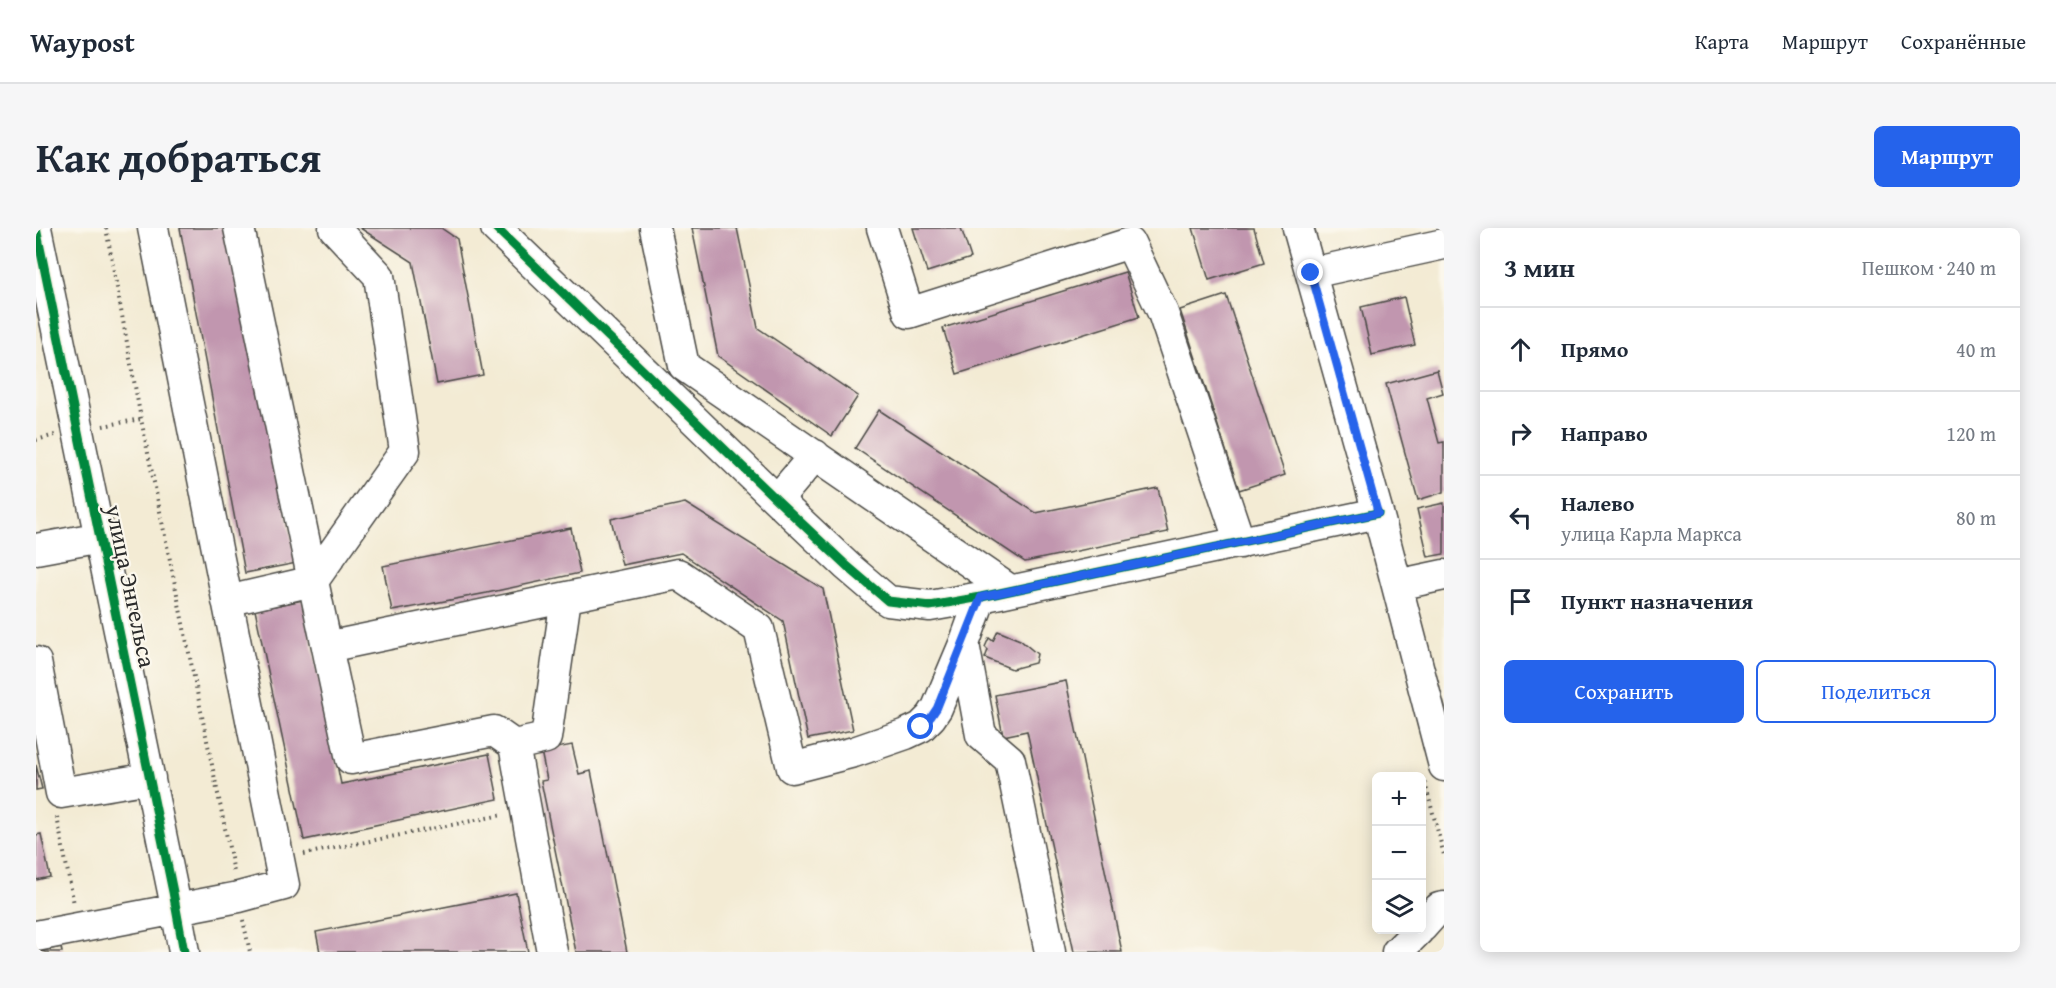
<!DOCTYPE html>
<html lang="ru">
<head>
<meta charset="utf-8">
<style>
  :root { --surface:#fff; --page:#f6f6f7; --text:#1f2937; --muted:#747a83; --line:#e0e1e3; --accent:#2563eb }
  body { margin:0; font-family:"Gentium Book Plus",serif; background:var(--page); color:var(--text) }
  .controls { position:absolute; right:18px; bottom:18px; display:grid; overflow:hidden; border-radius:9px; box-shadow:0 3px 15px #0003 }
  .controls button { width:54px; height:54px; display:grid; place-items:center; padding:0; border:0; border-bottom:2px solid var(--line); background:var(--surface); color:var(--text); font:30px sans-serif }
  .stop { position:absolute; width:18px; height:18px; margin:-14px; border:4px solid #2563eb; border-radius:50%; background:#fff }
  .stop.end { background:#2563eb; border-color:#fff; box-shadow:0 2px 6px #0008 }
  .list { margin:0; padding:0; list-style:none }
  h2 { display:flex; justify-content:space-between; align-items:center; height:78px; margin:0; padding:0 24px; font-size:26px }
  h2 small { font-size:20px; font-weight:400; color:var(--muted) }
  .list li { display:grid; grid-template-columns:39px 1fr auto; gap:18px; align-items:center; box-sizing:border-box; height:84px; padding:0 24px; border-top:2px solid var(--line) }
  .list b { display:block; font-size:22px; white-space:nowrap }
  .list p { margin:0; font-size:20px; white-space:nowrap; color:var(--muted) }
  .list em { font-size:20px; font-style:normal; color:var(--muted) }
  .actions { display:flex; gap:12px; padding:18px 24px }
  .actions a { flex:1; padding:14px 0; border:2px solid var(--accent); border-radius:9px; text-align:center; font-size:21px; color:var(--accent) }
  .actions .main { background:var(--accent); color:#fff }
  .icon { flex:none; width:33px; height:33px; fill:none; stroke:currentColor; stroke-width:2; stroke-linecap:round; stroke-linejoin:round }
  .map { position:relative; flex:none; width:1408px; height:724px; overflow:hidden; border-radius:9px }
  header { display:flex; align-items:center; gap:36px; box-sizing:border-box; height:84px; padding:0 30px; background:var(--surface); border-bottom:2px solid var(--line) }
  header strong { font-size:28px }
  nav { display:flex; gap:33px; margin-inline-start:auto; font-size:21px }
  .intro { display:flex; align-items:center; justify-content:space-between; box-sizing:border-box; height:144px; padding:0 36px }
  h1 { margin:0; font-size:42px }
  .button { padding:15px 27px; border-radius:9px; background:var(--accent); color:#fff; font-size:21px; font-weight:700 }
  main { display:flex; gap:36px; padding:0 36px }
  aside { flex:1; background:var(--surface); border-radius:9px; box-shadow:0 3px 15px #0003 }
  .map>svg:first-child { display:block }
  .building { fill:#c196af }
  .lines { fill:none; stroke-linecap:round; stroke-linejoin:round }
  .minor-casing { stroke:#494844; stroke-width:33 }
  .path { stroke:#494844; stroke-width:4; stroke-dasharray:1.5 4.5; stroke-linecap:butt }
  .minor { stroke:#fff; stroke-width:30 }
  .cycleway-casing { stroke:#fbf7ec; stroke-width:13 }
  .cycleway { stroke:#00873e; stroke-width:9 }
  .route { stroke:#2563eb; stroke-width:8 }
  .labels { text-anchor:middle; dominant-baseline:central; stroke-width:4.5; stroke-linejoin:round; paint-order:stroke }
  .street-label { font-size:24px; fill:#2b2b2b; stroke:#fbf7ec }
</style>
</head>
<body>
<header>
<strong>Waypost</strong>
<nav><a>Карта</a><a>Маршрут</a><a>Сохранённые</a></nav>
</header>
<div class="intro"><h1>Как добраться</h1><a class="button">Маршрут</a></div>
<main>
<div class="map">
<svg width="1408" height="724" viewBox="0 0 1408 724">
  <rect width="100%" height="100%" fill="#fbf7ec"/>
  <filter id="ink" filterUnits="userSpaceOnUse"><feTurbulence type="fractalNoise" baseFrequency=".0167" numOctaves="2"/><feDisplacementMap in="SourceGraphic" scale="12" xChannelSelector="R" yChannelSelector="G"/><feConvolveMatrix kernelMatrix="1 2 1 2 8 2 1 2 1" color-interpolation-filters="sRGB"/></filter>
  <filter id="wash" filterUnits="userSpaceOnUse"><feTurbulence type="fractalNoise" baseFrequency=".008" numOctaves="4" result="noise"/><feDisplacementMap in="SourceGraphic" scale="24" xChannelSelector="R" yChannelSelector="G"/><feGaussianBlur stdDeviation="1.35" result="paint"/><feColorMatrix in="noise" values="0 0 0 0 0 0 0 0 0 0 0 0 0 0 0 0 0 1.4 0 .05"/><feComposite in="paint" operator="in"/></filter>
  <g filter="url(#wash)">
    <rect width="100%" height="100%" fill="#f3ebd4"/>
    <g id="blocks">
      <path class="building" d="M144,0H191L261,335L209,345Z
        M324,0H405L421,11L447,147L401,156L377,34Z
        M656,0H701L722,100L822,168L796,208L682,128Z
        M877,0H925L935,30L891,44Z
        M1157,0H1218L1228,35L1173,52Z
        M1089,44L1103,89L921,146L907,100Z
        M1190,67L1249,247L1203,262L1144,82Z
        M1368,69L1379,117L1336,127L1325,79Z
        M1401,142L1407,165L1391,170L1403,215L1408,214V264L1382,272L1350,156Z
        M843,182L1000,285L1122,260L1132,304L989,334L819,220Z
        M649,275L787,361L817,502L772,511L747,393L645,325L586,337L575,291Z
        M1408,275V326L1392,329L1381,281Z
        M535,300L544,345L451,365L356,383L347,338Z
        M267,372L305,556L453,526L462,571L268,612L219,382Z
        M962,403L984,412L1001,426L999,435L976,441L949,430L952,422L949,419L953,410L957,413Z
        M1030,453L1086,724H1038L991,503L967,508L959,467Z
        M536,517L543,546L555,543L591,724H540L505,553L511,552L505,523Z
        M0,537L6,561L0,562Z
        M5,606L14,649L0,652V607Z
        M480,665L492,724H284L280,704Z
        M25,719L26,724H6V723Z"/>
    </g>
  </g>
  <g filter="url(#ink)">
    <use href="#blocks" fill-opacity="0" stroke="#494844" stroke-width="1.5"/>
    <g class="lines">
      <defs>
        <path id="minor" d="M0,0L137,664L148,724
          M203,0L277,353
          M460,0L741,272L811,338L852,373L894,378L945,369L1342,285
          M619,0L648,138L974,362
          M846,0L873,85L1094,15L1127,85L1204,315
          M1262,0L1342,285L1408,538
          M1275,45L1408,16
          M741,272L779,227
          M0,321L65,309
          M277,353L369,223L343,48L298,0
          M1361,357L1408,347
          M945,369L928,416L945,507L974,532L1014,724
          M191,373L277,353L291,419L642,346L723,401L756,540L818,524L870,506L885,499L895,489L901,480L928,416
          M291,419L315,531L458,503L478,517L516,724
          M0,434L25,565L114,550
          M478,517L510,510L530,370
          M1386,699L1403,680L1408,679
          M0,708L203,669L248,657L117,0
          M1361,724L1383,702"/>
      </defs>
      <use href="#minor" class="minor-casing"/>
      <path class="path" d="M70,0L105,191L198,644
        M67,198L105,191
        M0,212L19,207
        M1389,555L1408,627
        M21,589L38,676
        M268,626L466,587
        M207,692L214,724"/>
      <use href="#minor" class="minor"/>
      <defs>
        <path id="cycleway" d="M0,0L137,664L148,724
          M460,0L741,272L811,338L852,373L894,378L945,369L1342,285"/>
      </defs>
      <use href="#cycleway" class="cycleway-casing"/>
      <use href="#cycleway" class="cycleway"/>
    </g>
  </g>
  <g class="lines" filter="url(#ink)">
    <path class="route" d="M885,499L895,489L901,480L945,369L1342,285L1275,45"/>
  </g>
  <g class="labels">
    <g class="street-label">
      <text transform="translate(95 358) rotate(78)">улица Энгельса</text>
    </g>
  </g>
</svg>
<div class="controls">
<button>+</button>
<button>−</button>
<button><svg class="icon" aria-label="layers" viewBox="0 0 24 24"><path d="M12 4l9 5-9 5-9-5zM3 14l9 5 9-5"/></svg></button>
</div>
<div class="stop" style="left:885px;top:499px"></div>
<div class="stop end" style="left:1275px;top:45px"></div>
</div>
<aside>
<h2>3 мин<small>Пешком · 240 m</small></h2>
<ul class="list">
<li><svg class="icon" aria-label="ahead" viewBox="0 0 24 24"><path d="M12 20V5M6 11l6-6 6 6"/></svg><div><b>Прямо</b></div><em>40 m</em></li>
<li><svg class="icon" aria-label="right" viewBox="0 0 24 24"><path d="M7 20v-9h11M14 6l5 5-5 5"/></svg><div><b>Направо</b></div><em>120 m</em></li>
<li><svg class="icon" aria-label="left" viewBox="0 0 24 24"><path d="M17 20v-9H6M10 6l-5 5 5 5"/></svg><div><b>Налево</b><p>улица Карла Маркса</p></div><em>80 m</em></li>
<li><svg class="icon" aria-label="arrive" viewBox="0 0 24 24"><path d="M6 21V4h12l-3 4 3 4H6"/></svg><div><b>Пункт назначения</b></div></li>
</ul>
<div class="actions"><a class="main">Сохранить</a><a>Поделиться</a></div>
</aside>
</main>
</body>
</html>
